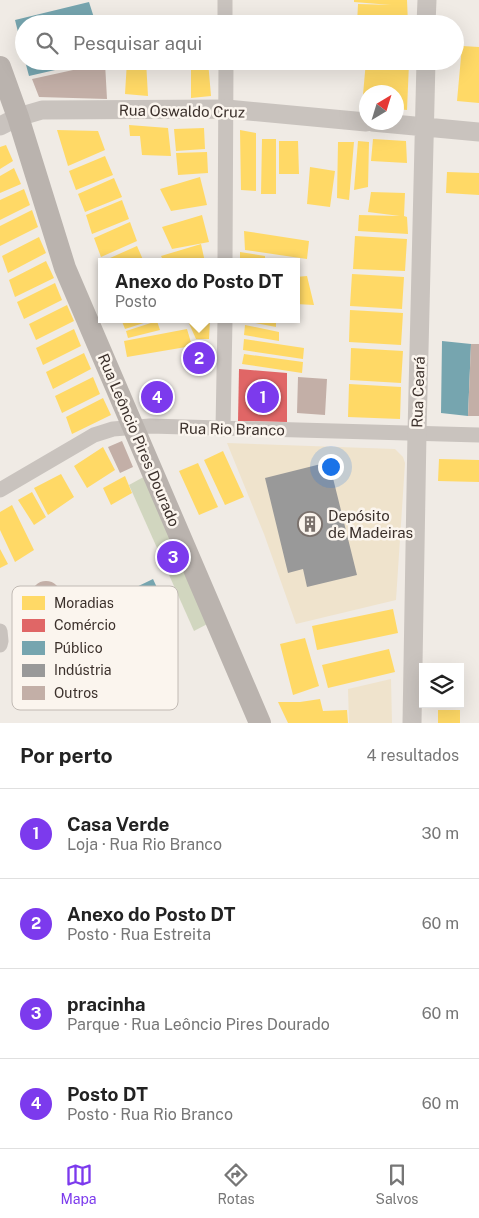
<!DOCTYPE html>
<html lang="pt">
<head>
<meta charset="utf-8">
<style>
  :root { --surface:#fff; --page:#f6f6f6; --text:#222; --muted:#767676; --line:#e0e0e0; --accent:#7c3aed }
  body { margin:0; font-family:"Public Sans",sans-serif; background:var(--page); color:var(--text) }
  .controls { position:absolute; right:15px; bottom:15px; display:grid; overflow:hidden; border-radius:0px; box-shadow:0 5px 20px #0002 }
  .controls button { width:45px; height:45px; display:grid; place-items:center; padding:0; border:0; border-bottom:1px solid var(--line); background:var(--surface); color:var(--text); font:25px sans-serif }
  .compass { position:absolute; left:359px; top:85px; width:45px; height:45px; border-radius:50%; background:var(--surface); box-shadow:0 5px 20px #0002; rotate:38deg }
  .you { position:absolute; left:330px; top:466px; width:18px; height:18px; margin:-12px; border:4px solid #fff; border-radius:50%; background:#1a73e8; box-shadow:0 0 0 8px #1a73e833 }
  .badge { display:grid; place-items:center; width:32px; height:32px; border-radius:50%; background:var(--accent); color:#fff; font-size:16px; font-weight:700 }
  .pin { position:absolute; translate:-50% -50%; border:2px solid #fff; box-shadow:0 1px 5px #0006 }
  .popup { position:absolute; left:98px; top:258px; width:202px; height:65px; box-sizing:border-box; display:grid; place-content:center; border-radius:0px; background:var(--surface); filter:drop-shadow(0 1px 4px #0005); font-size:16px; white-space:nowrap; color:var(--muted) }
  .popup b { font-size:19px; color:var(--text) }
  .popup::after { content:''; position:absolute; left:50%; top:100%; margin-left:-10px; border:10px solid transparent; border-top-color:var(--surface) }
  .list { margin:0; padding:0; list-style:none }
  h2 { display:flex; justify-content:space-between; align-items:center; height:65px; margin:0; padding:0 20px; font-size:21px }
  h2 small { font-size:16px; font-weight:400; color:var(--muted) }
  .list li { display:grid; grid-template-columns:32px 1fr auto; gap:15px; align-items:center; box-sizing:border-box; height:90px; padding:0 20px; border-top:1px solid var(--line) }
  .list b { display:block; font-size:19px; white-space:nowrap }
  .list p { margin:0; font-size:16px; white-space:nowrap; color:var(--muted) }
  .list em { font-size:16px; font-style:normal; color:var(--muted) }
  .icon { flex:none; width:28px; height:28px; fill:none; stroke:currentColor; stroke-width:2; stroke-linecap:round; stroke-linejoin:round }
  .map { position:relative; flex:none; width:479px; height:723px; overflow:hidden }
  .search { position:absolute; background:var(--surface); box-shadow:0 5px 20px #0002; left:15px; right:15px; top:15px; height:55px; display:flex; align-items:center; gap:12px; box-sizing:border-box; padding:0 18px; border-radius:28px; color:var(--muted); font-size:19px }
  .sheet { height:425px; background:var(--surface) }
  nav { display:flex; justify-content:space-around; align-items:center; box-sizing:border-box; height:70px; border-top:1px solid var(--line); background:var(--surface); font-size:14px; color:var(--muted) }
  nav a { display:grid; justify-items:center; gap:2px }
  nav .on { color:var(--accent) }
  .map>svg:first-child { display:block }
  .green { fill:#d1d6bf }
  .sand { fill:#efe3cc }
  .homes { fill:#ffd966 }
  .shops { fill:#e06666 }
  .public { fill:#76a5af }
  .industry { fill:#999 }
  .building { fill:#c3afa7 }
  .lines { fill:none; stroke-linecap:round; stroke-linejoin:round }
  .minor { stroke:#c9c3be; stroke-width:15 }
  .tertiary { stroke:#c9c3be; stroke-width:19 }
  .secondary { stroke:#bab3ae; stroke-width:22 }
  .labels { text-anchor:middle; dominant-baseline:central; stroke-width:5; stroke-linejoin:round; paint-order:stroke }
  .street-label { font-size:15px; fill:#3b302b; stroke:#fbf5ee }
  .poi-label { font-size:15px; fill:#3b302b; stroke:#fbf5ee; text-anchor:start }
  .key { fill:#fbf5ee; stroke:#c1bab4; stroke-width:1 }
  .key-label { font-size:14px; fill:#3b302b }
</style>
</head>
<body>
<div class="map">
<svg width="479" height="723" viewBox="0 0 479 723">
  <rect width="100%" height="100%" fill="#f0ebe5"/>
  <path class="green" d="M149,474L213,621L194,631L129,485Z"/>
  <path class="sand" d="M227,443L395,449L403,457L405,463L396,600L296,624L264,534Z
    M391,679L392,723H349L348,689Z"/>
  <path class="homes" d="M354,0H407L408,24H357L358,4L391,5L354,2Z
    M462,46L479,47V103L457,101Z
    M127,61H146L148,96L125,94Z
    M191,61H208L211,96L191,98Z
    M366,61L409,63L407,110L396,109V92H366V107L362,106Z
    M129,125L168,128L171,156L142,155L140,136H130Z
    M204,128L205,149L176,151L174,129Z
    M57,130L98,131L105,150L68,166Z
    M240,130L256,133V191L241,190Z
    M262,139H276V194H261Z
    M373,139L406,141L407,163L371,161Z
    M279,141H298L299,174H279Z
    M358,141L369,142L368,187L354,190Z
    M338,142H354L349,200L337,198Z
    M6,145L13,161L0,169V147Z
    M207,152L208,173L178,175L176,153Z
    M105,156L113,175L76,190L69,171Z
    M310,167L335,171L330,207L307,204Z
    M14,168L21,184L0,193V176Z
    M447,172L479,173V195L446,193Z
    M200,177L207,205L171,211L160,189Z
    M114,178L122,197L85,212L78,194Z
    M24,189L30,205L0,220V200Z
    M371,192L405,193L404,216L407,217L408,234L358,231L359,215L400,216L368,212Z
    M122,200L129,219L92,234L86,215Z
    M32,210L38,227L0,246V226Z
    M202,215L209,242L172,249L162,227Z
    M130,222L137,241L101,257L94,238Z
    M244,231L309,241L307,259L245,250Z
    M355,236L407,239L405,271L353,269Z
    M39,237L46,253L8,273L2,256Z
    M201,244L205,262H164L161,256Z
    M137,246L144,262H101Z
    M240,252L265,256V262H240Z
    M46,261L54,278L15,297L9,280Z
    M352,274L404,277L402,309L350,306Z
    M307,276L314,305L296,304V277Z
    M55,283L62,300L24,319L17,302Z
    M67,305L74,321L36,340L29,324Z
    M350,310L403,313L401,345L349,342Z
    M121,319H153V320L125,329Z
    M187,319H210L209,339H196Z
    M239,319H276V327L239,320Z
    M157,321L160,330L128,338L126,331Z
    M245,325L279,332V341L244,335Z
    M74,329L81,346L43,365L36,348Z
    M187,329L192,346L127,357L124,341Z
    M244,339L304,348L303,359L243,350Z
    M351,348L403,351L401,383L350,380Z
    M84,353L91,369L53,389L46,372Z
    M244,354L303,362L302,373L242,364Z
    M93,377L100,394L62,413L55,396Z
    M349,384L401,387L400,419L348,417Z
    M103,398L111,415L72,434L66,417Z
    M103,447L115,470L87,488L74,466Z
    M223,451L244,497L225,505L204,460Z
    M439,459L479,460V482L438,481Z
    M198,463L218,507L199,515L179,471Z
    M61,474L74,497L48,515L34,488Z
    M125,476L132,493L111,505L103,488Z
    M32,492L46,517L34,525L18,500Z
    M12,505L34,550L15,562L0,530V512Z
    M0,549L8,564L0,568Z
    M393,609L398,633L317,650L312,626Z
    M305,638L319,686L293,695L280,644Z
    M389,649L395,672L328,688L322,665Z
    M320,699L323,711L347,710L348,723H288L278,702H300Z
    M438,710H460V723H438Z"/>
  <path class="shops" d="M239,369L287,373V422L238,421Z"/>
  <path class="public" d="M89,2L96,24H24L23,52L15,20Z
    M25,61H90V62L29,76Z
    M442,341L471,344L468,416L441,413Z
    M153,579L174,624L62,678L41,633Z"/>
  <path class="industry" d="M329,462L357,575L307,587L303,569L288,573L265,478Z"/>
  <path class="building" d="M105,63L107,99L39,97L32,79Z
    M471,344H479V416H468Z
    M298,377L327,379L325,415L297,413Z
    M122,441L133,467L120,473L108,447Z
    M31 596a15 15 0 1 1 30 0a15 15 0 1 1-30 0Z"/>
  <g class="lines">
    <path class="minor" d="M225,0V24
      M225,262L226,61
      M223,429L225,319
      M0,490L94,435L113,429L150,426L479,435
      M0,631L1,641L0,645"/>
    <path class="tertiary" d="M426,24L427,0
      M372,122L479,132
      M0,126L18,117L42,110L227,109L366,122
      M412,723L417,433L426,61"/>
    <path class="secondary" d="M0,67L18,117L65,268L260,723"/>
  </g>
  <defs>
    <symbol id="building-ring" viewBox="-11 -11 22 22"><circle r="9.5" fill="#fbf5ee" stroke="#7a716c" stroke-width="1.5"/><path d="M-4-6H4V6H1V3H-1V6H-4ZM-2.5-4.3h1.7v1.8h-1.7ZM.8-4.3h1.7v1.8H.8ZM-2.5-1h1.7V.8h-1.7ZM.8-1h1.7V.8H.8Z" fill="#7a716c"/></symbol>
  </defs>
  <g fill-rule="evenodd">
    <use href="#building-ring" x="296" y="510" width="28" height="28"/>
  </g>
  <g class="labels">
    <g class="street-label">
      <text transform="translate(182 111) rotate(1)">Rua Oswaldo Cruz</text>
      <text transform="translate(418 392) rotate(-88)">Rua Ceará</text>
      <text transform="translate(232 429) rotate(1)">Rua Rio Branco</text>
      <text transform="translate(139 440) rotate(67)">Rua Leôncio Pires Dourado</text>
    </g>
    <g class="poi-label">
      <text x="328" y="515">Depósito<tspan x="328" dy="17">de Madeiras</tspan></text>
    </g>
  </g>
  <rect x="12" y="586" width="166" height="124" rx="8" class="key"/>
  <rect x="22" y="596" width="23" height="14" fill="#ffd966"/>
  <rect x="22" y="619" width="23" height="13" fill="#e06666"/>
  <rect x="22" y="641" width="23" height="14" fill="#76a5af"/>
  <rect x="22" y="664" width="23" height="13" fill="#999"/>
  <rect x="22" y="686" width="23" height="14" fill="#c3afa7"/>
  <g class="key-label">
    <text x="54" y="608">Moradias</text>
    <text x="54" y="630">Comércio</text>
    <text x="54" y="653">Público</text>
    <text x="54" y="675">Indústria</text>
    <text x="54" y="698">Outros</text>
  </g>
</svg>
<div class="controls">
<button><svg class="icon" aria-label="layers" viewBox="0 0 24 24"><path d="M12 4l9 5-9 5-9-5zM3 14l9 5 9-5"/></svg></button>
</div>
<svg class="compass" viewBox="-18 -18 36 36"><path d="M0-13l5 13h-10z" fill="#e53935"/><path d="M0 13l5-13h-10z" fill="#767676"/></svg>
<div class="you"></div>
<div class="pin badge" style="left:263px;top:397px">1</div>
<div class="pin badge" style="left:199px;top:358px">2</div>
<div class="popup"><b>Anexo do Posto DT</b>Posto</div>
<div class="pin badge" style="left:173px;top:557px">3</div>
<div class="pin badge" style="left:157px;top:397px">4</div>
<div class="search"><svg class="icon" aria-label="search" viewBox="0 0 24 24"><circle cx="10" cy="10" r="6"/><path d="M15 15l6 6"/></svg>Pesquisar aqui</div>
</div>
<section class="sheet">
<h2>Por perto<small>4 resultados</small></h2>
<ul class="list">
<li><span class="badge">1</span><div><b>Casa Verde</b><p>Loja · Rua Rio Branco</p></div><em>30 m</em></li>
<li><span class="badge">2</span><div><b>Anexo do Posto DT</b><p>Posto · Rua Estreita</p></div><em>60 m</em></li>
<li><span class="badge">3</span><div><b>pracinha</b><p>Parque · Rua Leôncio Pires Dourado</p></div><em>60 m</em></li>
<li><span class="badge">4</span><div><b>Posto DT</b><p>Posto · Rua Rio Branco</p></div><em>60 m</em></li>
</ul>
</section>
<nav>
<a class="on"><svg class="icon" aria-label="map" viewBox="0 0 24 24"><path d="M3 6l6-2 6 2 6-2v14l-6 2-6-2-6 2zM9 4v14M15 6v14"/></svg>Mapa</a>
<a><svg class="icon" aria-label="directions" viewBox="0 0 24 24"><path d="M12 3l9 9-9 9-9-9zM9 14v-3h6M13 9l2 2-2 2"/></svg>Rotas</a>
<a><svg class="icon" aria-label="saved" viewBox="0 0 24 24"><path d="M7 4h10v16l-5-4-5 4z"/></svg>Salvos</a>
</nav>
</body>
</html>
